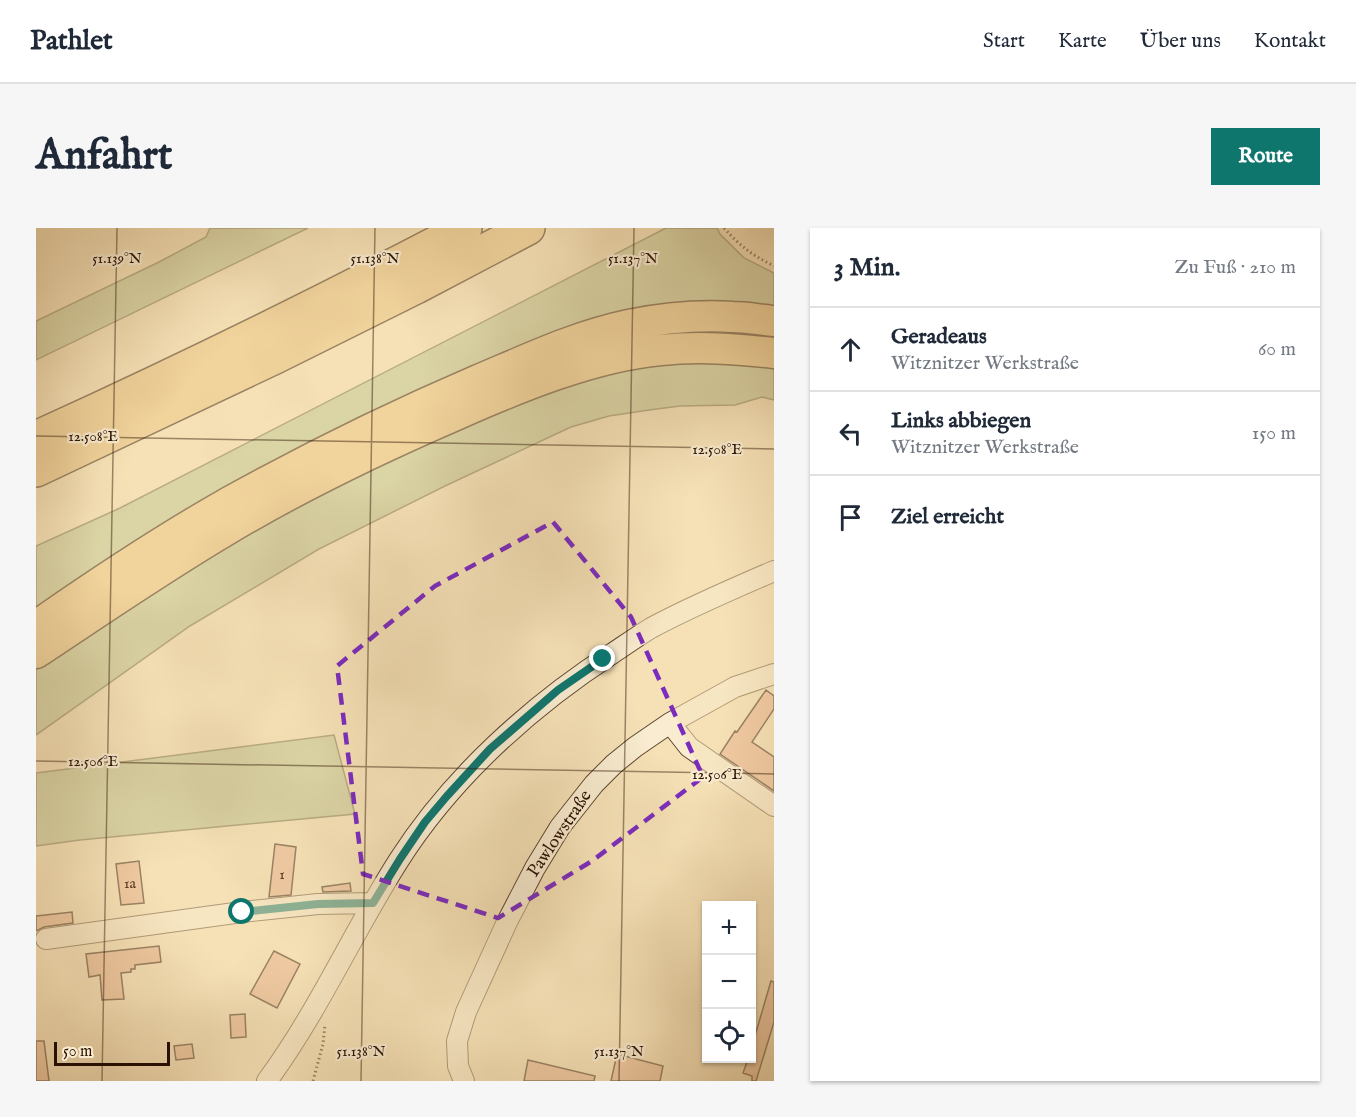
<!DOCTYPE html>
<html lang="de">
<head>
<meta charset="utf-8">
<style>
  :root { --surface:#fff; --page:#f6f6f7; --text:#1f2937; --muted:#747a83; --line:#e0e1e3; --accent:#0f766e }
  body { margin:0; font-family:"IM FELL English",serif; background:var(--page); color:var(--text) }
  .controls { position:absolute; right:18px; bottom:18px; display:grid; overflow:hidden; border-radius:0px; box-shadow:0 2px 4px #0004 }
  .controls button { width:54px; height:54px; display:grid; place-items:center; padding:0; border:0; border-bottom:2px solid var(--line); background:var(--surface); color:var(--text); font:30px sans-serif }
  .scale { position:absolute; left:18px; bottom:15px; width:116px; box-sizing:border-box; padding-left:6px; border:3px solid #2a1100; border-top:0; font-size:16px; line-height:21px; white-space:nowrap; color:#2a1100; -webkit-text-stroke:4px #f9ecd0; paint-order:stroke }
  .stop { position:absolute; width:18px; height:18px; margin:-14px; border:4px solid #0f766e; border-radius:50%; background:#fff }
  .stop.end { background:#0f766e; border-color:#fff; box-shadow:0 2px 6px #0008 }
  .list { margin:0; padding:0; list-style:none }
  h2 { display:flex; justify-content:space-between; align-items:center; height:78px; margin:0; padding:0 24px; font-size:26px }
  h2 small { font-size:20px; font-weight:400; color:var(--muted) }
  .list li { display:grid; grid-template-columns:39px 1fr auto; gap:18px; align-items:center; box-sizing:border-box; height:84px; padding:0 24px; border-top:2px solid var(--line) }
  .list b { display:block; font-size:22px; white-space:nowrap }
  .list p { margin:0; font-size:20px; white-space:nowrap; color:var(--muted) }
  .list em { font-size:20px; font-style:normal; color:var(--muted) }
  .icon { flex:none; width:33px; height:33px; fill:none; stroke:currentColor; stroke-width:2; stroke-linecap:round; stroke-linejoin:round }
  .map { position:relative; flex:none; width:738px; height:853px; overflow:hidden; border-radius:0px }
  header { display:flex; align-items:center; gap:36px; box-sizing:border-box; height:84px; padding:0 30px; background:var(--surface); border-bottom:2px solid var(--line) }
  header strong { font-size:28px }
  nav { display:flex; gap:33px; margin-inline-start:auto; font-size:21px }
  .intro { display:flex; align-items:center; justify-content:space-between; box-sizing:border-box; height:144px; padding:0 36px }
  h1 { margin:0; font-size:42px }
  .button { padding:15px 27px; border-radius:0px; background:var(--accent); color:#fff; font-size:21px; font-weight:700 }
  main { display:flex; gap:36px; padding:0 36px }
  aside { flex:1; background:var(--surface); border-radius:0px; box-shadow:0 2px 4px #0004 }
  .map>svg:first-child { display:block }
  .green { fill:#bac390; stroke:#726a48; stroke-width:1.5 }
  .building { fill:#e8ad89; stroke:#2a1100; stroke-width:1.5 }
  .lines { fill:none; stroke-linecap:round; stroke-linejoin:round }
  .minor-casing { stroke:#5d452e; stroke-width:22 }
  .primary-casing { stroke:#2a1100; stroke-width:33 }
  .motorway-casing { stroke:#2a1100; stroke-width:36 }
  .path { stroke:#2a1100; stroke-width:3; stroke-dasharray:1.5 3; stroke-linecap:butt }
  .minor { stroke:#f9ecd0; stroke-width:20 }
  .primary { stroke:#ebc07c; stroke-width:30 }
  .motorway { stroke:#ebc07c; stroke-width:33 }
  .route { stroke:#0f766e; stroke-width:8 }
  .marked { fill:none; stroke:#7b2cbf; stroke-width:4.5; stroke-dasharray:12 8; stroke-linejoin:round }
  .ticks { fill:none; stroke:#2a1100; stroke-width:1.5; stroke-opacity:0.45 }
  .labels { text-anchor:middle; dominant-baseline:central; stroke-width:4.5; stroke-linejoin:round; paint-order:stroke }
  .number-label { font-size:15px; fill:#5a3822 }
  .street-label { font-size:18px; fill:#2a1100; stroke:#f9ecd0 }
  .ticks-label { font-size:15px; text-anchor:middle; fill:#2a1100; stroke:#f9ecd0; stroke-width:4.5; stroke-linejoin:round; paint-order:stroke }
</style>
</head>
<body>
<header>
<strong>Pathlet</strong>
<nav><a>Start</a><a>Karte</a><a>Über uns</a><a>Kontakt</a></nav>
</header>
<div class="intro"><h1>Anfahrt</h1><a class="button">Route</a></div>
<main>
<div class="map">
<svg width="738" height="853" viewBox="0 0 738 853">
  <rect width="100%" height="100%" fill="#f6e1b7"/>
  <filter id="stains"><feTurbulence type="fractalNoise" baseFrequency=".00333" numOctaves="4"/><feColorMatrix values="0 0 0 0 .2 0 0 0 0 .09 0 0 0 0 .02 0 0 0 .5 -.17"/></filter>
  <radialGradient id="worn" r=".72"><stop offset=".6" stop-color="#630" stop-opacity="0"/><stop offset="1" stop-color="#630" stop-opacity=".3"/></radialGradient>
  <path class="green" d="M174,0H272L0,132V93L123,34L170,9Z
    M630,0H681L684,6L708,30L738,45V83L637,79L0,385V318L84,280Z
    M652,132L738,138V172L726,169L699,177L644,178L613,182L573,188L535,199L409,258L283,321L154,398L0,507V439L159,332L327,239L552,146Z
    M298,507L319,586L44,612L0,618V545Z"/>
  <path class="building" d="M730,462L738,468V481L716,514L738,529V563L684,526L699,503L701,504Z
    M239,616L260,619L255,667L233,669Z
    M103,633L108,675L85,677L80,636Z
    M314,655L315,663L287,664L286,659Z
    M36,684L37,695L8,699L0,703V688Z
    M123,718L125,734L99,737V741H95V744L85,745L88,771L66,772L64,747L53,749L50,726Z
    M238,723L264,736L241,780L214,766Z
    M735,753L738,754V794L720,853H716V848L707,845L712,831H716V818Z
    M209,786L210,809L195,810L194,787Z
    M0,813H8L13,853H0Z
    M156,816L158,830L140,832L138,818Z
    M581,826L627,838L624,853H575Z
    M492,832L559,848L558,853H488Z"/>
  <g class="lines">
    <defs>
      <path id="minor" d="M634,495L653,519L738,578
        M10,711L206,684L282,676L337,675
        M231,853C282,784 317,704 363,632C416,549 495,478 577,425C589,417 602,408 615,400C654,379 696,361 738,343
        M428,853L422,838L421,813L430,784L471,694L499,640L524,599L558,556L578,536L599,519L634,495L699,459L738,446"/>
      <path id="primary" d="M0,398C63,354 128,311 195,273C275,229 356,189 440,153C490,132 540,108 593,97C627,90 663,87 697,89C711,89 725,92 738,93
        M0,425C62,384 123,342 187,304C262,259 341,221 422,186C483,159 558,128 625,122C663,118 700,121 738,125"/>
      <path id="motorway" d="M0,210C145,144 288,74 429,0
        M0,242L239,129L380,59L492,0"/>
    </defs>
    <use href="#minor" class="minor-casing"/>
    <use href="#primary" class="primary-casing"/>
    <use href="#motorway" class="motorway-casing"/>
    <path class="path" d="M688,0C705,19 716,27 738,38
      M277,853L287,816L289,796"/>
    <use href="#minor" class="minor"/>
    <use href="#primary" class="primary"/>
    <use href="#motorway" class="motorway"/>
  </g>
  <g class="lines">
    <path class="route" d="M206,684L282,676L337,675L364,631L389,594L411,568L454,521L522,462L567,431"/>
  </g>
  <path d="M0 0H738V853H0ZM517,294L595,389L667,549L556,633L462,690L327,646L301,438L399,358Z" fill="#f6e1b7" fill-opacity=".55" fill-rule="evenodd"/>
  <path class="marked" d="M517,294L595,389L667,549L556,633L462,690L327,646L301,438L399,358Z"/>
  <path class="ticks" d="M0,208L738,221M0,533L738,546M66,853L81,0M325,853L339,0M583,853L598,0"/>
  <g class="labels">
    <g class="number-label">
      <text x="246" y="646">1</text>
      <text x="94" y="655">1a</text>
    </g>
    <g class="street-label">
      <text transform="translate(524 606) rotate(-56)">Pawlowstraße</text>
    </g>
  </g>
  <g class="ticks-label">
    <text x="81" y="35">51.139°N</text>
    <text x="339" y="35">51.138°N</text>
    <text x="597" y="35">51.137°N</text>
    <text x="57" y="213">12.508°E</text>
    <text x="681" y="226">12.508°E</text>
    <text x="57" y="538">12.506°E</text>
    <text x="681" y="551">12.506°E</text>
    <text x="325" y="828">51.138°N</text>
    <text x="583" y="828">51.137°N</text>
  </g>
  <rect width="100%" height="100%" filter="url(#stains)"/>
  <rect width="100%" height="100%" fill="url(#worn)"/>
</svg>
<div class="controls">
<button>+</button>
<button>−</button>
<button><svg class="icon" aria-label="locate" viewBox="0 0 24 24"><circle cx="12" cy="12" r="6"/><path d="M12 2v4M12 18v4M2 12h4M18 12h4"/></svg></button>
</div>
<div class="scale">50 m</div>
<div class="stop" style="left:206px;top:684px"></div>
<div class="stop end" style="left:567px;top:431px"></div>
</div>
<aside>
<h2>3 Min.<small>Zu Fuß · 210 m</small></h2>
<ul class="list">
<li><svg class="icon" aria-label="ahead" viewBox="0 0 24 24"><path d="M12 20V5M6 11l6-6 6 6"/></svg><div><b>Geradeaus</b><p>Witznitzer Werkstraße</p></div><em>60 m</em></li>
<li><svg class="icon" aria-label="left" viewBox="0 0 24 24"><path d="M17 20v-9H6M10 6l-5 5 5 5"/></svg><div><b>Links abbiegen</b><p>Witznitzer Werkstraße</p></div><em>150 m</em></li>
<li><svg class="icon" aria-label="arrive" viewBox="0 0 24 24"><path d="M6 21V4h12l-3 4 3 4H6"/></svg><div><b>Ziel erreicht</b></div></li>
</ul>
</aside>
</main>
</body>
</html>
